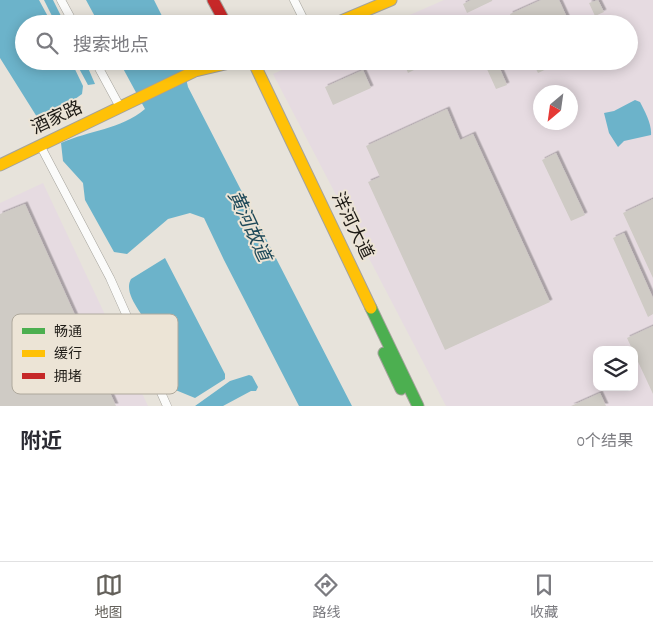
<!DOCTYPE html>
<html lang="zh">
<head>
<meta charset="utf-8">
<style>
  :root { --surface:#fff; --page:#f7f7f7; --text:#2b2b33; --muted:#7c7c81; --line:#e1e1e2; --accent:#64615b }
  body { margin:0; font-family:"Alegreya Sans","Noto Sans SC",sans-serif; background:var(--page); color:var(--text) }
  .controls { position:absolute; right:15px; bottom:15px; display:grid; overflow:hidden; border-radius:10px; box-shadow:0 2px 12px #0003 }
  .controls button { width:45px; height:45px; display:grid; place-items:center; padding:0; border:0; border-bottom:1px solid var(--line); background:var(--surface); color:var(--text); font:25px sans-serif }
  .compass { position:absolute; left:533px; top:85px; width:45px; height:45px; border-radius:50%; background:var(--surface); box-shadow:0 2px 12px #0003; rotate:209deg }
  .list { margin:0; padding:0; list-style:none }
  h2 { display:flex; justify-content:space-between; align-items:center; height:65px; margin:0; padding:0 20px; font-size:21px }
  h2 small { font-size:16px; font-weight:400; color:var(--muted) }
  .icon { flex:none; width:28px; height:28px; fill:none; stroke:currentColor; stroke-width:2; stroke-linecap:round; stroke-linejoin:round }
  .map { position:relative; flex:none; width:653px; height:406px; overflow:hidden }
  .search { position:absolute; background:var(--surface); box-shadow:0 2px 12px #0003; left:15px; right:15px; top:15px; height:55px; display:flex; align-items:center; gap:12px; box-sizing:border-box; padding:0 18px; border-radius:28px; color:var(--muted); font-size:19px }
  .sheet { height:155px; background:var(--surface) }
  nav { display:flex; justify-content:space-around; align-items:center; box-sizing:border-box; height:70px; border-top:1px solid var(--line); background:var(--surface); font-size:14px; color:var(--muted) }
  nav a { display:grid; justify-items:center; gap:2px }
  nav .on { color:var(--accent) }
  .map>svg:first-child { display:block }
  .industrial { fill:#e6dbe1; fill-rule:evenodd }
  .water { fill:#6cb3ca }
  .building { fill:#cfcbc5; filter:url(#shadow) }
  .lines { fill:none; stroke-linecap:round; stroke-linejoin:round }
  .street-casing { stroke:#a4a29b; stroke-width:9 }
  .fast-casing { stroke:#a4a29b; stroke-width:13 }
  .slow-casing { stroke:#a4a29b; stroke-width:13 }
  .jam-casing { stroke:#a4a29b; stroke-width:13 }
  .street { stroke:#fbfbfa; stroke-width:8 }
  .fast { stroke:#4caf50; stroke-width:11 }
  .slow { stroke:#ffc107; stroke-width:11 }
  .jam { stroke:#c62828; stroke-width:11 }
  .labels { text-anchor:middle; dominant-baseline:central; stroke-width:4; stroke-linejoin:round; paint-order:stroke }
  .street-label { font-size:18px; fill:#1e1b16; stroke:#ece4d6 }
  .water-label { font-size:19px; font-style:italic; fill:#1e4959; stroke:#ece4d6 }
  .key { fill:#ece4d6; stroke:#aea89c; stroke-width:1 }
  .key-label { font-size:14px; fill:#1e1b16 }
</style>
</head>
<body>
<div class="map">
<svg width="653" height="406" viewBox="0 0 653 406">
  <defs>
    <filter id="shadow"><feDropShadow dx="2.5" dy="-2.5" stdDeviation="0" flood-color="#0004"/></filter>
  </defs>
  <rect width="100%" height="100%" fill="#e7e3db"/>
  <path class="industrial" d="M444,0H653V406H446L273,74L302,61H629V24H389ZM540,92H570V122H540ZM597,350H634V387H597Z
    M43,183L148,406H0V203Z"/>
  <path class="water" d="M0,0H39L52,24H24V61H71L83,86L82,94L46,120L37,117L0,58Z
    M44,0H53L65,24H56Z
    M86,0H154L166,24H99Z
    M75,61H85L95,84L88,85Z
    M119,61H182L188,87L352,406H299L224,260L204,218L190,213L168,219L127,254L114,252L85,200L83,183L63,161L61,143C90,130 120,130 145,109Z
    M635,100L640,102C645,112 652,124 651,135L624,141L618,147L609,133L604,113L614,111Z
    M165,258L225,374V379L195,398L173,389L149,337L151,331C146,317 122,295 131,279Z
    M249,375L252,376L258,387L256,391H251L223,406H195L230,381Z"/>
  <path class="building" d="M471,0H492V1L467,13L463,4Z
    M541,0H559L570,24H514L510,14Z
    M598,0L604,12L595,16L589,3Z
    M403,61H425L426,64L408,73Z
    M532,61H564L538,73Z
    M497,62L507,85L496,89L486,67Z
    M363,70L371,88L333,105L325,87Z
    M447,109L460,140L473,134L550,302L445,350L368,182L380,177L366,146Z
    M556,153L585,215L571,221L542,160Z
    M653,199V278L623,213Z
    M25,204L116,406H0V214Z
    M624,233L653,298V314L648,317L613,238Z
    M653,326V394L627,338Z
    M600,393L606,406H571Z"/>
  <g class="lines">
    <defs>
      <path id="street" d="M61,0L74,24
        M294,0L306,24
        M95,61L120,107
        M40,145L110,278L167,406"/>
      <path id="fast" d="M371,308L418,406
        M384,353L401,389"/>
      <path id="slow" d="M334,24L391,0
        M253,61L371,308
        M0,165L195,71L238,61"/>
      <path id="jam" d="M213,0L226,24"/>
    </defs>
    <use href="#street" class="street-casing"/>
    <use href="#fast" class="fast-casing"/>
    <use href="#slow" class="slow-casing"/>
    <use href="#jam" class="jam-casing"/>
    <use href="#street" class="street"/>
    <use href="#fast" class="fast"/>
    <use href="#slow" class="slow"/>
    <use href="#jam" class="jam"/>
  </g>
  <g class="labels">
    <g class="street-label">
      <text transform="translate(57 118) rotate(-25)">酒家路</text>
      <text transform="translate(352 226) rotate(64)">洋河大道</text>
    </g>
    <g class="water-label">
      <text transform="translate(249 226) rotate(65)">黄河故道</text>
    </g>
  </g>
  <rect x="12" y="314" width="166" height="80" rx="8" class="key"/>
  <rect x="22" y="328" width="23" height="6" fill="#4caf50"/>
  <rect x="22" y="350" width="23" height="7" fill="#ffc107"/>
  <rect x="22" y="373" width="23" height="6" fill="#c62828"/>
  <g class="key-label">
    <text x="54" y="336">畅通</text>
    <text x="54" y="358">缓行</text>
    <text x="54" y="381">拥堵</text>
  </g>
</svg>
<div class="controls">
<button><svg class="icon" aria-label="layers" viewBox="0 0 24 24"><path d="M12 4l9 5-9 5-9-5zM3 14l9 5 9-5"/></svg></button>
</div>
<svg class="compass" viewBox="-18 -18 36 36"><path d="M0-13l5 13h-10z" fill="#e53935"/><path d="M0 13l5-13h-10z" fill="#7c7c81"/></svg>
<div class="search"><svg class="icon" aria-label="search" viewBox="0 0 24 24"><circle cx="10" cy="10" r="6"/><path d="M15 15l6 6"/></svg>搜索地点</div>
</div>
<section class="sheet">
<h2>附近<small>0个结果</small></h2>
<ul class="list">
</ul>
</section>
<nav>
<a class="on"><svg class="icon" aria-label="map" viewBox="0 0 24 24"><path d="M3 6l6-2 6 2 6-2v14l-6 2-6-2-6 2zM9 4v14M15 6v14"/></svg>地图</a>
<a><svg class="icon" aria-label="directions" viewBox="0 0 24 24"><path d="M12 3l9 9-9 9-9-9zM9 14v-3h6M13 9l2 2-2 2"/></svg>路线</a>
<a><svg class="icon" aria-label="saved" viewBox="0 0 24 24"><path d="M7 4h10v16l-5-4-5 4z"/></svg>收藏</a>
</nav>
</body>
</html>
